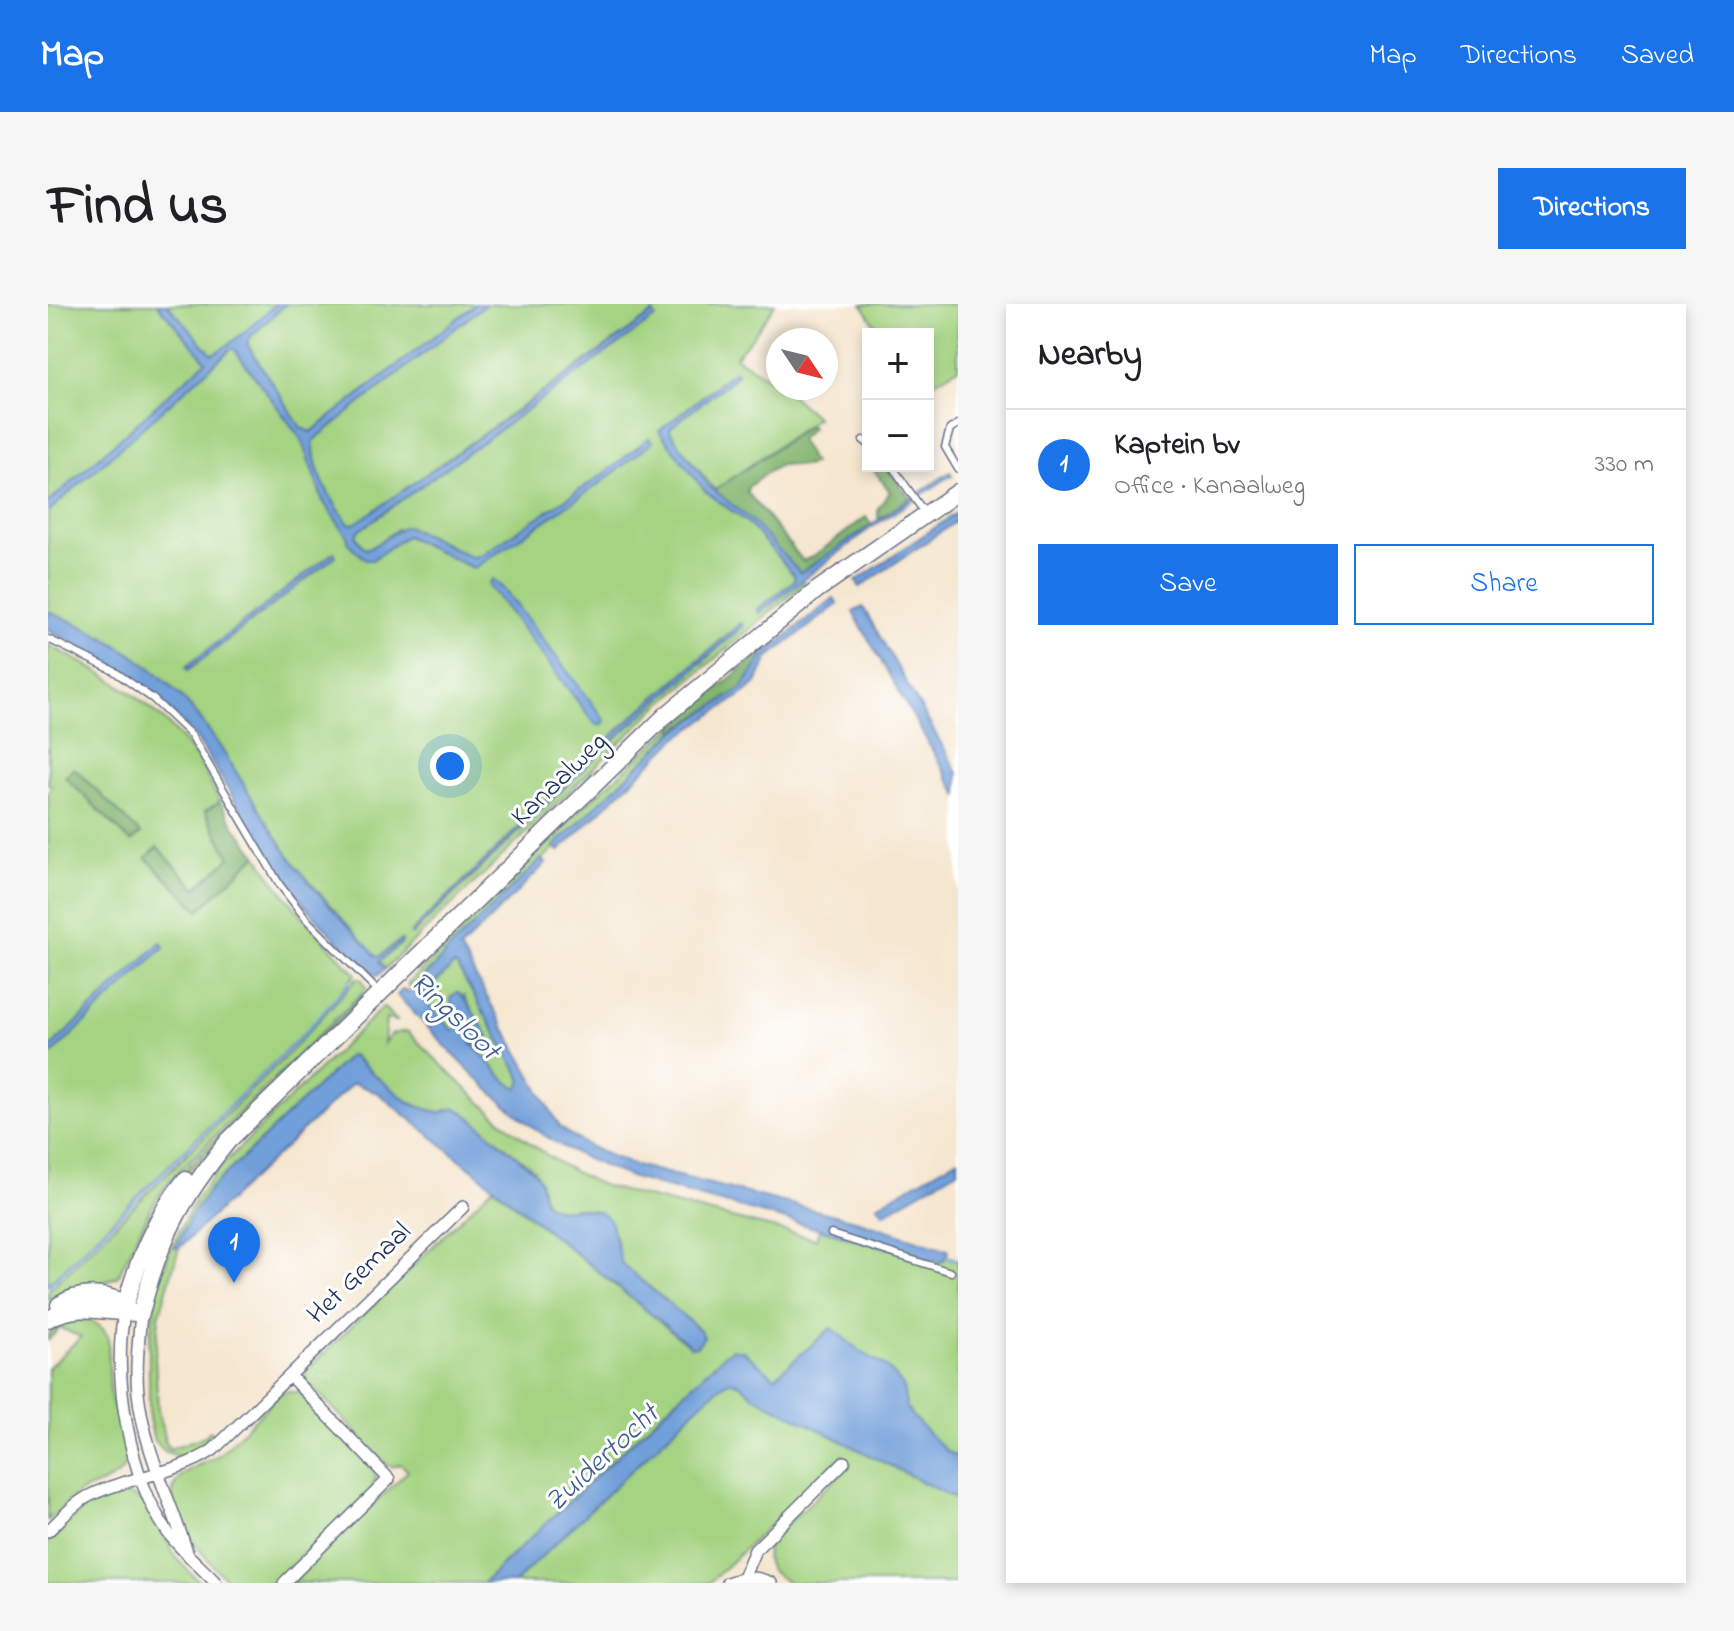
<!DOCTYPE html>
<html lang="en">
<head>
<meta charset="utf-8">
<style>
  :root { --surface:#fff; --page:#f6f6f6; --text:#202124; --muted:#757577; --line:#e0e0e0; --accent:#1a73e8 }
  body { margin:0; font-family:"Indie Flower",sans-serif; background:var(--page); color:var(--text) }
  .controls { position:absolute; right:24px; top:24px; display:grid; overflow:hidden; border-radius:0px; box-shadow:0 4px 12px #0003 }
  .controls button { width:72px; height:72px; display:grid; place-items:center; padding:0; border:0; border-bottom:2px solid var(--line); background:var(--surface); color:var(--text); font:40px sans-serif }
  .compass { position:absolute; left:718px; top:24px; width:72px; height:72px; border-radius:50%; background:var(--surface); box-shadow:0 4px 12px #0003; rotate:125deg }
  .you { position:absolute; left:402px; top:462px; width:28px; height:28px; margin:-20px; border:6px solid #fff; border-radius:50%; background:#1a73e8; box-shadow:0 0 0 12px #1a73e833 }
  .badge { display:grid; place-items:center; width:52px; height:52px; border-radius:50%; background:var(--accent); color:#fff; font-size:26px; font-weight:700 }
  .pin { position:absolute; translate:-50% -66px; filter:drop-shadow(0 2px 4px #0008) }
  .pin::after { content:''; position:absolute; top:42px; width:28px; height:24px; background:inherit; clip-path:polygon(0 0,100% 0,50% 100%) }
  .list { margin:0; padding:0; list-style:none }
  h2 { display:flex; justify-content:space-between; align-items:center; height:104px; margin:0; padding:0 32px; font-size:34px }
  h2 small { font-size:26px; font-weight:400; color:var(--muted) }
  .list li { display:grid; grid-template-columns:52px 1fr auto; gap:24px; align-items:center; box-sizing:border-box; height:112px; padding:0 32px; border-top:2px solid var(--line) }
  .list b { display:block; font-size:30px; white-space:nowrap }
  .list p { margin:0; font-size:26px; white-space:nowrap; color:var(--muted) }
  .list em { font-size:26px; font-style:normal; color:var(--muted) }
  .actions { display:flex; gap:16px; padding:24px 32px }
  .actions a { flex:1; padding:18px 0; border:2px solid var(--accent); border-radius:0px; text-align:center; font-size:28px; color:var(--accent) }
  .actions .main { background:var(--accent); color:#fff }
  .map { position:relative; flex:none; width:910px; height:1279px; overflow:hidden; border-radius:0px }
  header { display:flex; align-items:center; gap:48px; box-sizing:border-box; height:112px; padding:0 40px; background:var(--accent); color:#fff }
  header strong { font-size:38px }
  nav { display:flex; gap:44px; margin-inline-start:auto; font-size:28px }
  .intro { display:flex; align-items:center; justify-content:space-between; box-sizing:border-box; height:192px; padding:0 48px }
  h1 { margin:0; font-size:56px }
  .button { padding:20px 36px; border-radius:0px; background:var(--accent); color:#fff; font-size:28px; font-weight:700 }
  main { display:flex; gap:48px; padding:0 48px }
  aside { flex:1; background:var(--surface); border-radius:0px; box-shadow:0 4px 12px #0003 }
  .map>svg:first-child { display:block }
  .green { fill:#a4d381; stroke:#608170; stroke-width:2; fill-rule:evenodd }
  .forest { fill:#83b56f; stroke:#4f7266; stroke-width:2 }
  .water { fill:#719fd9; stroke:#46679c; stroke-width:2; fill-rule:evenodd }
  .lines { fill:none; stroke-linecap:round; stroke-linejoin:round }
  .stream { stroke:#719fd9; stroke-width:3 }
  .lane-casing { stroke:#676f86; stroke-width:9 }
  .street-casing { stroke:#676f86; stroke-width:14 }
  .secondary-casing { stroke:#676f86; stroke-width:19 }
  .lane { stroke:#fff; stroke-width:6 }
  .street { stroke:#fff; stroke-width:11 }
  .secondary { stroke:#fff; stroke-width:16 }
  .labels { text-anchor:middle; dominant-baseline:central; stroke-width:6; stroke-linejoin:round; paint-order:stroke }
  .street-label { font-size:28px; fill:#1b2f5e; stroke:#fff }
  .water-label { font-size:30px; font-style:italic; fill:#3d5c8f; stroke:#fff }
</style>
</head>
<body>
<header>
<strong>Map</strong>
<nav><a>Map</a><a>Directions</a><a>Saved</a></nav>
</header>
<div class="intro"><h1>Find us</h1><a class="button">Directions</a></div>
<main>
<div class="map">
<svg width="910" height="1279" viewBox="0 0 910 1279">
  <rect width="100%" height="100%" fill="#fff"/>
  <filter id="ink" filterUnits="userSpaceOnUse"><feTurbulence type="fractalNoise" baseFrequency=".0125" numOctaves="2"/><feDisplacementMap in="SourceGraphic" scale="16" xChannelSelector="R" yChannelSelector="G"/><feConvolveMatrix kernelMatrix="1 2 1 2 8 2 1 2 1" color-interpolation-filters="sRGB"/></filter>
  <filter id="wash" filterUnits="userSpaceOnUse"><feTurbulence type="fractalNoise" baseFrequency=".006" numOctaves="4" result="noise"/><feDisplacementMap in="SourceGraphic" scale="32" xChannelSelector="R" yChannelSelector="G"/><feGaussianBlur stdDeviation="1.8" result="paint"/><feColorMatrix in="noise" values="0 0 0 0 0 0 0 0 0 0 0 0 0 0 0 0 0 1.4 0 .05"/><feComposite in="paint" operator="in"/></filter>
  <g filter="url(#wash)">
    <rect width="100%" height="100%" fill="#f5e6cf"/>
    <path class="green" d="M0,0H109L158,57L0,199Z
      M119,0H228C214,13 181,45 164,50Z
      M238,0H428L263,128L253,124L199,40L201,34Z
      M438,0H727L704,34L687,53L730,80V84H735L769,114L667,186L623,131L622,124L687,73L689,69L685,68L612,126L657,187L700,219L747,272L746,277L709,305L712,309L754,276L757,279L607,405L337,665L331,658L354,639L352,636L331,653H328L247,561L151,413C110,364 58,332 0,307V208L183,45L187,44L253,135L275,197L299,232L301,240L318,256H324L358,232L424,264L428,263L506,211L601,134L553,172L431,252L424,253L378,230L349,225L323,244L317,245L308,233L309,228L508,85L605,9L308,220H300C284,196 264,167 266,136ZM286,248L288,252L141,366L139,362ZM693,319L695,322L568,434L365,630L363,628L579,418Z
      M814,0H910V64L880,82V30H833Z
      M0,341C58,370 116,403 152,459C159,472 165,486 172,498L157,508L183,554L148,584L110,544L99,555L151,606L209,551C237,596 271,632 308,670L266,719L0,980V754L116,643L113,638L0,746V487L4,482L0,480Z
      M624,423L627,426L363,684L359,680L541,498Z
      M406,661L410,664L471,770L474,778L470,785L460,779L423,738L440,746V732L425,712L416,691L404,707L409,723L405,727L376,697L377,688Z
      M309,674H313L319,684L120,878L102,905L70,972L53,980L24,983L0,995V987L245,745Z
      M315,691L317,693L129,879L87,956L83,954L101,913L120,883Z
      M335,703L349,717L338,715L336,739L344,730L359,727C420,786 480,852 559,883L768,935L772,924L891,958L895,957L898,952L910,956V1153C892,1145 865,1122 858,1102C856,1096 856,1089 855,1082L783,1024L727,1073L695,1047L638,1086L435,1279H244L360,1167L353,1160L344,1163L339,1161L259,1077L257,1068L445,883L643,1043L656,1033L652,1026L573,959L567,931L545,907L531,904L513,906L500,901L496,896L492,877L486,866L413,806L400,805L392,809C355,802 331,775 305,751H302L162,885L146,907L127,943L131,944L111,1013L107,1052L110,1106L117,1138L122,1145L157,1132L162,1127L170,1134L156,1146L131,1152L118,1148L106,1137L101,1115V1041L108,987L122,945L147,896L173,862Z
      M29,1015C43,1016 53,1019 60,1033L62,1090L79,1150C78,1179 47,1178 28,1191C18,1198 9,1208 0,1217V1064L33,1033L12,1024L0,1036V1030L9,1023Z
      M685,1076L693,1079L707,1093L910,1196V1279H742C721,1268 712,1261 723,1236L803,1160L795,1151L661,1279H466L657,1096L679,1078Z
      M239,1087L252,1089L326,1166L328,1172L324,1185L225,1279H182C163,1261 110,1205 129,1177C138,1162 159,1160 172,1150L230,1092Z
      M73,1190C103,1191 112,1228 126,1250C133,1261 144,1270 153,1279H0V1237L40,1201Z"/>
    <path class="forest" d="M762,121L764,124L751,136L765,159C754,166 745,158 733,161C722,164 710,176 700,183L699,188L755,257L766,252L818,213L823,221L754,270L667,186Z
      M823,162H837L862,194L830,215V204L842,188Z
      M713,348L716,350L694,384L627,426L624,423Z
      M26,464L93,530L83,538L17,473Z
      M172,498L187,523L209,551L151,606L98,554L109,543L148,584L182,554L157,507Z"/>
    <path class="water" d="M109,0H119L164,50C181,44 214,13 228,0H238L201,34L199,40L253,124L263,128L428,0H438L266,136C263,166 284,197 301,220L308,219L505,82L605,9L608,13L309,228L308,233L317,245C333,241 343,227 359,222L423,253L431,252L553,172L601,134L605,138L550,181L428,263L425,264L358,232L324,256H318L301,240L299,232L275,197L253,135L186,45H183L0,208V199L158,57Z
      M686,68L689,69L687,73L622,124V127L661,182L703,216L752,269L902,168L904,171L823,224L711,309L709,306L746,277L747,272L700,219L657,187L611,127Z
      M910,208V216L812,283L808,277Z
      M286,248L288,252L140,366L138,363Z
      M445,275L456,285L557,416L555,420L548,421L544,416L442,283L441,279Z
      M786,294L790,300L721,353L708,379L698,388L629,434L511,547L506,542L625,429L694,384L716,350Z
      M815,303L910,469V491L805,308Z
      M0,307C48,327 98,353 133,392C179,442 207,506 247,560C271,593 301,621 328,652L331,653L354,636V639L331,658L337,665L329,672C247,609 203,520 148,434C107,386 58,353 0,327Z
      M693,319L695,322L568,434L363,630V628L579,418Z
      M493,555L498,559L412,645L512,823C534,841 557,850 583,860L811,917L901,946L895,957L891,958L585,874C554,862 524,850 496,831C442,793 395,739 349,691L355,685L361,688L366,684L406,640ZM406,661L410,664L471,770L474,778L470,784L460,779L423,739H428L441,747L446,743C441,733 416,691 409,688L402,694L409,723L405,727L376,697L378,688Z
      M113,638L116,643L0,754V746Z
      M302,751L363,800L392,809L407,804L416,808L486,867L492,877L496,896L500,901L513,906L531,904L554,909L562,916L573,959L652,1026L656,1033L649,1042L644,1043L330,789L305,779L131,944H127L146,907L162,885Z
      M910,855V866L836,909L829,901Z
      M783,1024L812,1047L840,1064L855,1082L858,1102L864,1112L899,1148L910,1153V1196L707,1093C680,1069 683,1074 657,1096L466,1279H435L678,1049L684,1045L695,1047L727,1073Z"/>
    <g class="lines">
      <path class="stream" d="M895,951L910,956
        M0,982L253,733L301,679"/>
    </g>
  </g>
  <g filter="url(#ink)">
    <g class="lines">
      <defs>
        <path id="lane" d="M910,120L902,125L897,143L910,165
          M815,136L820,140
          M844,162L876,208
          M0,335L66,367L105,395L143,431L232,581L258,615L330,687
          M783,930L903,968"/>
        <path id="street" d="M77,1004C63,1070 81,1175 121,1230C134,1247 153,1263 168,1279
          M89,1006L93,1009C91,1035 87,1062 90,1089C96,1145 122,1195 139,1248
          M0,1227C13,1215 26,1199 43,1191C81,1172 128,1171 165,1146L415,903
          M695,1274L707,1246L796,1158
          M236,1279L341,1175L242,1072
          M679,1279C695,1273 708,1272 723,1279"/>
        <path id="secondary" d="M11,1001C32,987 56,990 78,999C91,953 107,913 137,876
          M0,1015C34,997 58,1010 93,1009C111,936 133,895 180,837L617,412L769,286L910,188"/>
      </defs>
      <use href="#lane" class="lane-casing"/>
      <use href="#street" class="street-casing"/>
      <use href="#secondary" class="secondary-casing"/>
      <use href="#lane" class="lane"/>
      <use href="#street" class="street"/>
      <use href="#secondary" class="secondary"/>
    </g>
  </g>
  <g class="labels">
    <g class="street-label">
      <text transform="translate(512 476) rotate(-44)">Kanaalweg</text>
      <text transform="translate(312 970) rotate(-44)">Het Gemaal</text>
    </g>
    <g class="water-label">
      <text transform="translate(406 713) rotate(44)">Ringsloot</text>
      <text transform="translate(555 1155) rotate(-43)">Zuidertocht</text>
    </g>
  </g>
</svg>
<div class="controls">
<button>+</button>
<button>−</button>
</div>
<svg class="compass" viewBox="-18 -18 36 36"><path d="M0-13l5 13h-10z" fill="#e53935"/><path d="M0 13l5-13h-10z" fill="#757577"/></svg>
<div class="you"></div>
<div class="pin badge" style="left:186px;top:979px">1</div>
</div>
<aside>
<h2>Nearby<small></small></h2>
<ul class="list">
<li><span class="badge">1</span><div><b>Kaptein bv</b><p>Office · Kanaalweg</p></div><em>330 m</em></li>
</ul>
<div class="actions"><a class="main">Save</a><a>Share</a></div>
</aside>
</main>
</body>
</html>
